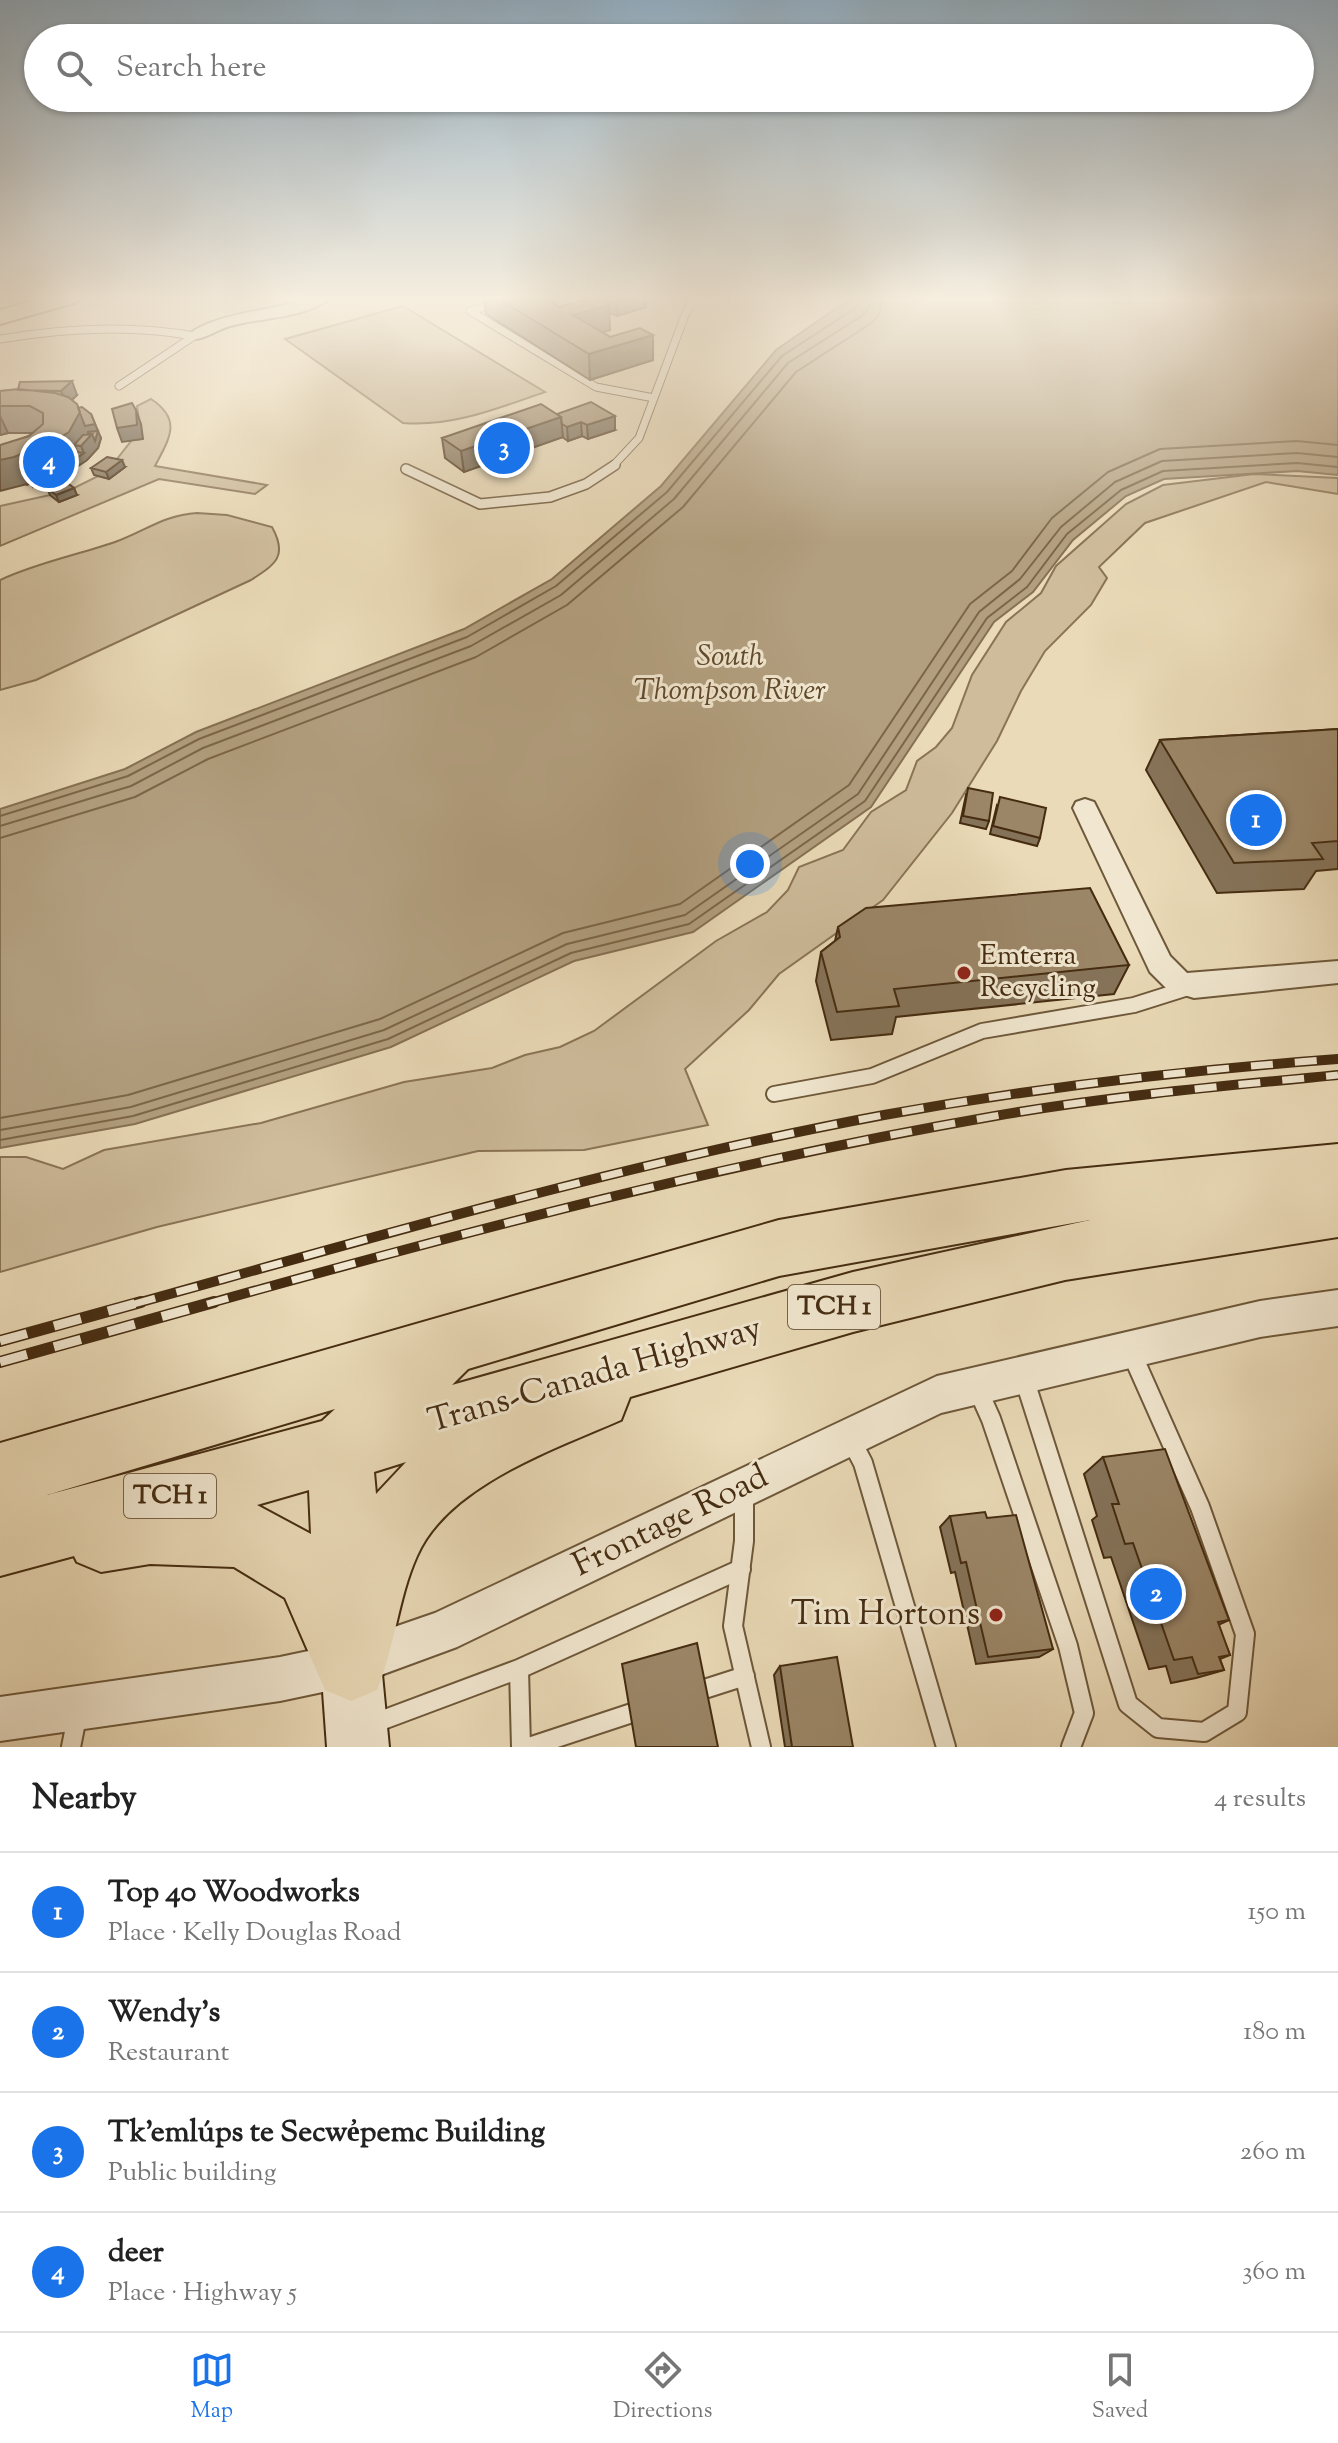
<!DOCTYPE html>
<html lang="en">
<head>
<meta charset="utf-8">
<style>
  :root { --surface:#fff; --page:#f2f2f2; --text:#222; --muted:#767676; --line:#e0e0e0; --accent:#1a73e8 }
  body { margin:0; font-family:"Sorts Mill Goudy",serif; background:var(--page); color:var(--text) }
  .you { position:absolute; left:750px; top:864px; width:28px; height:28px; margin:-20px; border:6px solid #fff; border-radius:50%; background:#1a73e8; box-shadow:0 0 0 12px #1a73e833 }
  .badge { display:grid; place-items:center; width:52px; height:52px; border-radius:50%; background:var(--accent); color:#fff; font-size:26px; font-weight:700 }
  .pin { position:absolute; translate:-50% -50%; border:4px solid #fff; box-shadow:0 2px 8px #0006 }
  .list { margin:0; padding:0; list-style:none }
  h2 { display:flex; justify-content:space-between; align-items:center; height:104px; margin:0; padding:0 32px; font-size:34px }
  h2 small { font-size:26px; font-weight:400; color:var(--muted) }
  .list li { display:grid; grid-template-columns:52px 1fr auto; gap:24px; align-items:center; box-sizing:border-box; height:120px; padding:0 32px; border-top:2px solid var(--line) }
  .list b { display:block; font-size:30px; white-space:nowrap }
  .list p { margin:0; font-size:26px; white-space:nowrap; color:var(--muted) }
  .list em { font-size:26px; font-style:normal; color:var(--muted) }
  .icon { flex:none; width:44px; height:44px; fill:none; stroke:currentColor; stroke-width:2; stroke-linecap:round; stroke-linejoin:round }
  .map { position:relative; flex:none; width:1338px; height:1747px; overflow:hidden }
  .search { position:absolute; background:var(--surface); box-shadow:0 2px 6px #0004; left:24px; right:24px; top:24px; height:88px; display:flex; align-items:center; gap:20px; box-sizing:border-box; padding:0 28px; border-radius:44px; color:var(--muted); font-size:30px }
  .sheet { height:584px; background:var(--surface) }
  nav { display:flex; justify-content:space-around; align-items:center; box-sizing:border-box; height:112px; border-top:2px solid var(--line); background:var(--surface); font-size:22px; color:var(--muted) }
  nav a { display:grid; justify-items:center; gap:4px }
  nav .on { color:var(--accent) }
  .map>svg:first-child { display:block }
  .green { fill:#cebc9b; stroke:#8a7456; stroke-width:2 }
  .water { fill:#b29f7f; stroke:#867153; stroke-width:2 }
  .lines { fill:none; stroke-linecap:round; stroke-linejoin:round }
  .shore { stroke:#7c6648; stroke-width:2 }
  .lane-far3-casing { stroke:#6e583a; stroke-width:9 }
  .lane-far2-casing { stroke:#6e583a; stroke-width:12 }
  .lane-far1-casing { stroke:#6e583a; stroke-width:18 }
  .lane-casing { stroke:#6e583a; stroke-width:22 }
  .street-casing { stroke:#6e583a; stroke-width:4 }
  .secondary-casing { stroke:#452c11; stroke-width:4 }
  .highway-casing { stroke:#452c11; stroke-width:4 }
  .lane-far3 { stroke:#f1e7d0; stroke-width:7 }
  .lane-far2 { stroke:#f1e7d0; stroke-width:9 }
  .lane-far1 { stroke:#f1e7d0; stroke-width:14 }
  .lane { stroke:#f1e7d0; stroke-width:18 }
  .street { fill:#f1e7d0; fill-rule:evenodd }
  .secondary { fill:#f1e7d0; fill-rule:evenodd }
  .highway { fill:#eadab7; fill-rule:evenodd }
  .rail-far1-casing { stroke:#452c11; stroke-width:10 }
  .rail-casing { stroke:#452c11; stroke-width:12 }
  .rail-far1 { stroke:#f1e7d0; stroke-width:7; stroke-dasharray:22; stroke-linecap:butt }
  .rail { stroke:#f1e7d0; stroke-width:9; stroke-dasharray:28; stroke-linecap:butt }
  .wall { fill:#857359; stroke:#452c11; stroke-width:2 }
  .shaded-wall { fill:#6c5e48; stroke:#452c11; stroke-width:2; fill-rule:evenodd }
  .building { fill:#9b8667; stroke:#452c11; stroke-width:2 }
  .poi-dot { fill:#8f2418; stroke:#f1e7d0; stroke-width:3 }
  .labels { text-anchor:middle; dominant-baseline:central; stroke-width:6; stroke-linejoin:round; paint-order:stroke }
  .shield { fill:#f1e7d0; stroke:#79644a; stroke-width:2 }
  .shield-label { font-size:26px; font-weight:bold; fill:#452c11 }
  .poi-label { font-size:28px; fill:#452c11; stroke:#f1e7d0; text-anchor:start }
  .water-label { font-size:30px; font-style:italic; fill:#60492c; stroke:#f1e7d0 }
  .near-street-label { font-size:34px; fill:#452c11; stroke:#f1e7d0 }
  .near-poi-label { font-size:34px; fill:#452c11; stroke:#f1e7d0; text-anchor:end }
</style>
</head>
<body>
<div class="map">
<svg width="1338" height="1747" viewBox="0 0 1338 1747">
  <rect width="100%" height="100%" fill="#eadab7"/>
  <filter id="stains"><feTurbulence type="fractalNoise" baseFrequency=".0025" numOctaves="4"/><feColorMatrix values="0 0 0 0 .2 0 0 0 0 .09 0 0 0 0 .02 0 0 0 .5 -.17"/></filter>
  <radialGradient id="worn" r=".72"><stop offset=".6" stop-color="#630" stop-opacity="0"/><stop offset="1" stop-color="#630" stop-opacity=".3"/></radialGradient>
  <path class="green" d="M403,306L545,392C498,408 453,427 403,423L285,339Z
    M151,399C183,420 169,439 155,466L267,485L255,494L159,479L0,546V506L50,495H76L70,490L98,476L109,479L124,468L113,464L132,440L142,439L137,406Z
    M1254,474L1338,478V494L1266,482L1145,523L1099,567L1107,578L1091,605L1045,651L1021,691L997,741L952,813L883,900L779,974L749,1010L685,1069L708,1125L584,1150L478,1151L157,1227L0,1272V1157H26L63,1169L104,1150L261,1123L404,1082L492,1068L525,1055L560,1047L594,1031L716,941L767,912L788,890L799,867L843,850L871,812L906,790L917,761L936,747L952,728L972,675L1006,622L1041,593L1056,566L1126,504L1163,485Z
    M197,513L227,515L272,527C288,556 276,564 251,580L36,680L0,690V580C36,563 77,555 115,542C145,531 164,515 197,513Z"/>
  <path class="water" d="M860,297H1338V475L1297,471L1164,479L1126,496L1073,540L1033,592L994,622L871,807L693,932L574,961L391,1047L135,1124L0,1148V809L125,769L196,732L464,629L552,579L661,486L776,350L838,307Z"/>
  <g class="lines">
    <path class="shore" d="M0,816L128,776L199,739L467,637L556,586L667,492L782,356L857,307L860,297
      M0,826L131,786L203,748L471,646L561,595L674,499L788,363L863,315L869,307L870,297
      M0,838L135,797L208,759L476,657L567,605L683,507L796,372L873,322L880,312L882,297
      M0,1118L128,1095L380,1019L563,933L680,904L849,785L970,604L1012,571L1052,518L1108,472L1160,449L1297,441L1338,445
      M0,1130L131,1107L384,1030L567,944L685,915L858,794L979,612L1020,579L1061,527L1115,482L1162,461L1297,453L1338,457
      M0,1140L133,1116L388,1039L571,953L689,924L865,801L987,618L1027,587L1067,534L1121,490L1163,471L1297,463L1338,467"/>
    <defs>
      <path id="lane-far3" d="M521,297L470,311L596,387L654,398
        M0,339C65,328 129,324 194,336
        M119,386L194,336
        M612,467L639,438L685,315L695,297"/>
      <path id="lane-far2" d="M406,469L480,504L550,497L586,484L615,465"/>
      <path id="lane-far1" d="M774,1094L872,1076L982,1031L1134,1005L1191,987"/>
      <path id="lane" d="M1024,1378L1128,1704L1158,1728L1204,1732L1237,1712L1245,1634L1200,1507L1132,1354
        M978,1390L991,1419L1068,1646L1084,1713L1071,1747
        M851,1440L863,1463L946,1747
        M744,1494V1541L733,1626L761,1747
        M692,1693L745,1676
        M372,1724L519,1669
        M71,1747L77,1717
        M521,1747L519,1669L741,1569
        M529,1747L644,1709"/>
      <path id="street" d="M313,297H332C305,319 262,317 230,326C216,330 203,341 189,339L187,336C214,312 277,311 313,297Z
        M1085,799L1094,802L1097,808L1170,956L1187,973L1338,961V983L1194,998L1168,990L1150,972L1073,808L1076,802Z
        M1338,1290V1326L1260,1337L941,1413L457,1647L351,1686L280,1701L0,1741V1697L280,1657L351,1642L435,1613L937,1376L1260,1301Z"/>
      <path id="secondary" d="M351,1634L372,1643L381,1664L389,1747H327L321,1664L330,1643Z"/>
      <path id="highway" d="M44,297H80L77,302L0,324V310Z
        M1338,1144V1237L1065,1280L853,1332L630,1397L621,1420C555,1449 448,1485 417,1556C398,1598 395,1647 377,1690L351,1701L325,1690L285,1598L234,1567L150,1564L101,1572L77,1562L74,1556L0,1576V1443L779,1220L1066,1170ZM1090,1220L853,1272L452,1385L468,1369L779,1276ZM335,1409L322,1421L47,1495ZM406,1462L376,1494L374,1472ZM309,1490L311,1534L257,1505Z"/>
    </defs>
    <use href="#lane-far3" class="lane-far3-casing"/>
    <use href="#lane-far2" class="lane-far2-casing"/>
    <use href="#lane-far1" class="lane-far1-casing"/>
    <use href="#lane" class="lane-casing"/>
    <use href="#street" class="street-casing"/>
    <use href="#secondary" class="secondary-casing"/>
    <use href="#highway" class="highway-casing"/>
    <use href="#lane-far3" class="lane-far3"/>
    <use href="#lane-far2" class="lane-far2"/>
    <use href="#lane-far1" class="lane-far1"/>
    <use href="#lane" class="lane"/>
    <use href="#street" class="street"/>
    <use href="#secondary" class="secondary"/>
    <use href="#highway" class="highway"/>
    <defs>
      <path id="rail-far1" d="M134,1304C382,1235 631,1162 884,1115C1034,1088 1186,1070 1338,1059
        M207,1304C467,1231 729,1162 995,1116C1109,1096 1223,1086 1338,1075"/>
      <path id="rail" d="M0,1341L141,1302
        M0,1362L214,1302"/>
    </defs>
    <use href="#rail-far1" class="rail-far1-casing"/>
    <use href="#rail" class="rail-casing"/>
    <use href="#rail-far1" class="rail-far1"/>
    <use href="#rail" class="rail"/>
  </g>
  <path class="wall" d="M484,297H554L555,304L559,307L586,300L581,297H646V307L617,316L609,312L610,330L603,332L610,337L653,335V360L590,380L486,314Z
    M20,382L77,395L72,400L101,438L98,448L87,460L72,470L66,469L51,475L54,480L33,487L31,483L27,485L5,445L29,436L32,433H8L0,435V391L18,390Z
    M557,414L615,430L588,439L582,436L568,441L562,437L464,472L445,458L442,438Z
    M125,467L109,479L94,475L91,468Z
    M47,488L77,495L59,502L50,495Z
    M1338,729V869L1316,871L1304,889L1217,893L1146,770L1160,740Z
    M966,795L989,821L986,829L960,823Z
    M997,805L1040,838L1037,846L990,834Z
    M838,927L1129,965L1114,994L896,1017L892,1034L831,1040L816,981L821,952L835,941Z
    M1103,1457L1229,1620L1218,1625L1230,1655L1220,1659L1224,1670L1196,1678L1171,1683L1166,1666L1149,1669L1111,1557L1104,1558L1092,1520L1097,1516L1084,1474Z
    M950,1516L987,1518L1053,1649L1039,1657L976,1664L955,1572L951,1573L940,1527Z
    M780,1666L853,1747H785L774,1675Z"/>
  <path class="shaded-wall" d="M527,297H554L555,305Z
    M616,297H646V307L617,316Z
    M609,305L610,330L575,340L573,315Z
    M653,335V360L590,380L589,354Z
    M72,381L77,395L68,403H66L61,391Z
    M136,410L141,424L143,439L122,442L117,428Z
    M80,412L91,414L101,438L98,448L87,460L72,470L69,463L63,462L66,469L51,475L54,480L33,487L31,483L0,491V460ZM74,445L81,446L84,453L79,456Z
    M0,416L8,433L0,435Z
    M615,416V430L588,439L587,425Z
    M561,417L563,437L464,472L461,451Z
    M581,422L582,436L568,441L567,427Z
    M122,460L125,467L109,479L106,472Z
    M74,488L77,495L59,502L56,495Z"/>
  <path class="building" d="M495,297H542L559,307L595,297L609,305L573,315L610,337L640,328L653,335L589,354Z
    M72,381L61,391L18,390L20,382Z
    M18,389L55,393L68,397L77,404L80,412L69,432L54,441L14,457L0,460V445L29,436L43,424V413L30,406H0V391Z
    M591,402L615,416L587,425L581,422L567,427L562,424L561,417L557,414Z
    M132,403L136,410L137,425L117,428L112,409Z
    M541,404L561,417L461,451L442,438Z
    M82,407L91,414L95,424L85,426L78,408Z
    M98,431L95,441L92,434H88V432Z
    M92,434L81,446L74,445L83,435Z
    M77,452L84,453L69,463L63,462Z
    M107,457L122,460L106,472L91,468Z
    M45,471L50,473L30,480L29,476Z
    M65,481L74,488L56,495L47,488Z
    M1338,729V841L1312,843L1323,859L1234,863L1160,740Z
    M968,788L993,793L989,821L963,816Z
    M1000,797L1046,808L1040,838L993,826Z
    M1090,888L1129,965L894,989L899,1006L837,1012L821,952L840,937L838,927L866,908Z
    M1165,1449L1229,1620L1218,1622L1230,1655L1219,1657L1224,1670L1198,1674L1192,1657L1174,1660L1133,1543L1125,1544L1112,1504H1119L1103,1457Z
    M985,1512L987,1518L1016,1515L1053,1649L988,1657L966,1562L961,1563L950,1516Z
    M697,1643L718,1747H636L622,1664Z
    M837,1657L853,1747H792L780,1666Z"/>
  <linearGradient id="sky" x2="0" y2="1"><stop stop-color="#92acbe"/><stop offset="0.55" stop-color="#f6eedf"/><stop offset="1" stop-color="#f6eedf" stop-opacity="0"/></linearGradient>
  <rect width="1338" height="542" fill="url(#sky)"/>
  <g class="poi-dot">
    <circle cx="964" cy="973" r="8"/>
    <circle cx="996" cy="1615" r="8"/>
  </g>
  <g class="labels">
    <g class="shield">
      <rect x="788" y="1285" width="92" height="44" rx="6"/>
      <rect x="124" y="1474" width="92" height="44" rx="6"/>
    </g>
    <g class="shield-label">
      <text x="834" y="1307">TCH 1</text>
      <text x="170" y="1496">TCH 1</text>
    </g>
    <g class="poi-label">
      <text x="980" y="957">Emterra<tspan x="980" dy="32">Recycling</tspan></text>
    </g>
    <g class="water-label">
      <text x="730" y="657">South<tspan x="730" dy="34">Thompson River</tspan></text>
    </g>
    <g class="near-street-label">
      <text transform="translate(595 1376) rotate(-16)">Trans-Canada Highway</text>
      <text transform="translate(671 1522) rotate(-26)">Frontage Road</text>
    </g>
    <g class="near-poi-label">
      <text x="980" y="1615">Tim Hortons</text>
    </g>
  </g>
  <rect width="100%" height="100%" filter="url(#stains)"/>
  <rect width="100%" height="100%" fill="url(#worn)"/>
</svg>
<div class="you"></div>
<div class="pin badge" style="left:1256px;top:820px">1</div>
<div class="pin badge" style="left:1156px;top:1594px">2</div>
<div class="pin badge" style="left:504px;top:448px">3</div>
<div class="pin badge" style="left:49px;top:462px">4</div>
<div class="search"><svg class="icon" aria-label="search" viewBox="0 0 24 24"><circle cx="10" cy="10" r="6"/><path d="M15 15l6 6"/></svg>Search here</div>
</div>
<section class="sheet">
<h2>Nearby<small>4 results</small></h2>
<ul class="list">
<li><span class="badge">1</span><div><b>Top 40 Woodworks</b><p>Place · Kelly Douglas Road</p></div><em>150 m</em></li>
<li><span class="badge">2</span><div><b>Wendy's</b><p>Restaurant</p></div><em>180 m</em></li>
<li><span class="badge">3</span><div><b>Tk’emlúps te Secwe̓pemc Building</b><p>Public building</p></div><em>260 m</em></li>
<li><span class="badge">4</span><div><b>deer</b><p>Place · Highway 5</p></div><em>360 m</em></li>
</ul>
</section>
<nav>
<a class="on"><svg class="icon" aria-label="map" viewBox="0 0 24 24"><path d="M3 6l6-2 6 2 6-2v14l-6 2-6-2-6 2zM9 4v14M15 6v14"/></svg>Map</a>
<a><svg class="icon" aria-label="directions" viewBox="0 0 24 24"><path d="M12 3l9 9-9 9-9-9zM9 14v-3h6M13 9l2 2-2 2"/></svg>Directions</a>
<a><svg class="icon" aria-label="saved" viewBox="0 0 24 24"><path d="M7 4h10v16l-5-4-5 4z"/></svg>Saved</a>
</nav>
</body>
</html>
